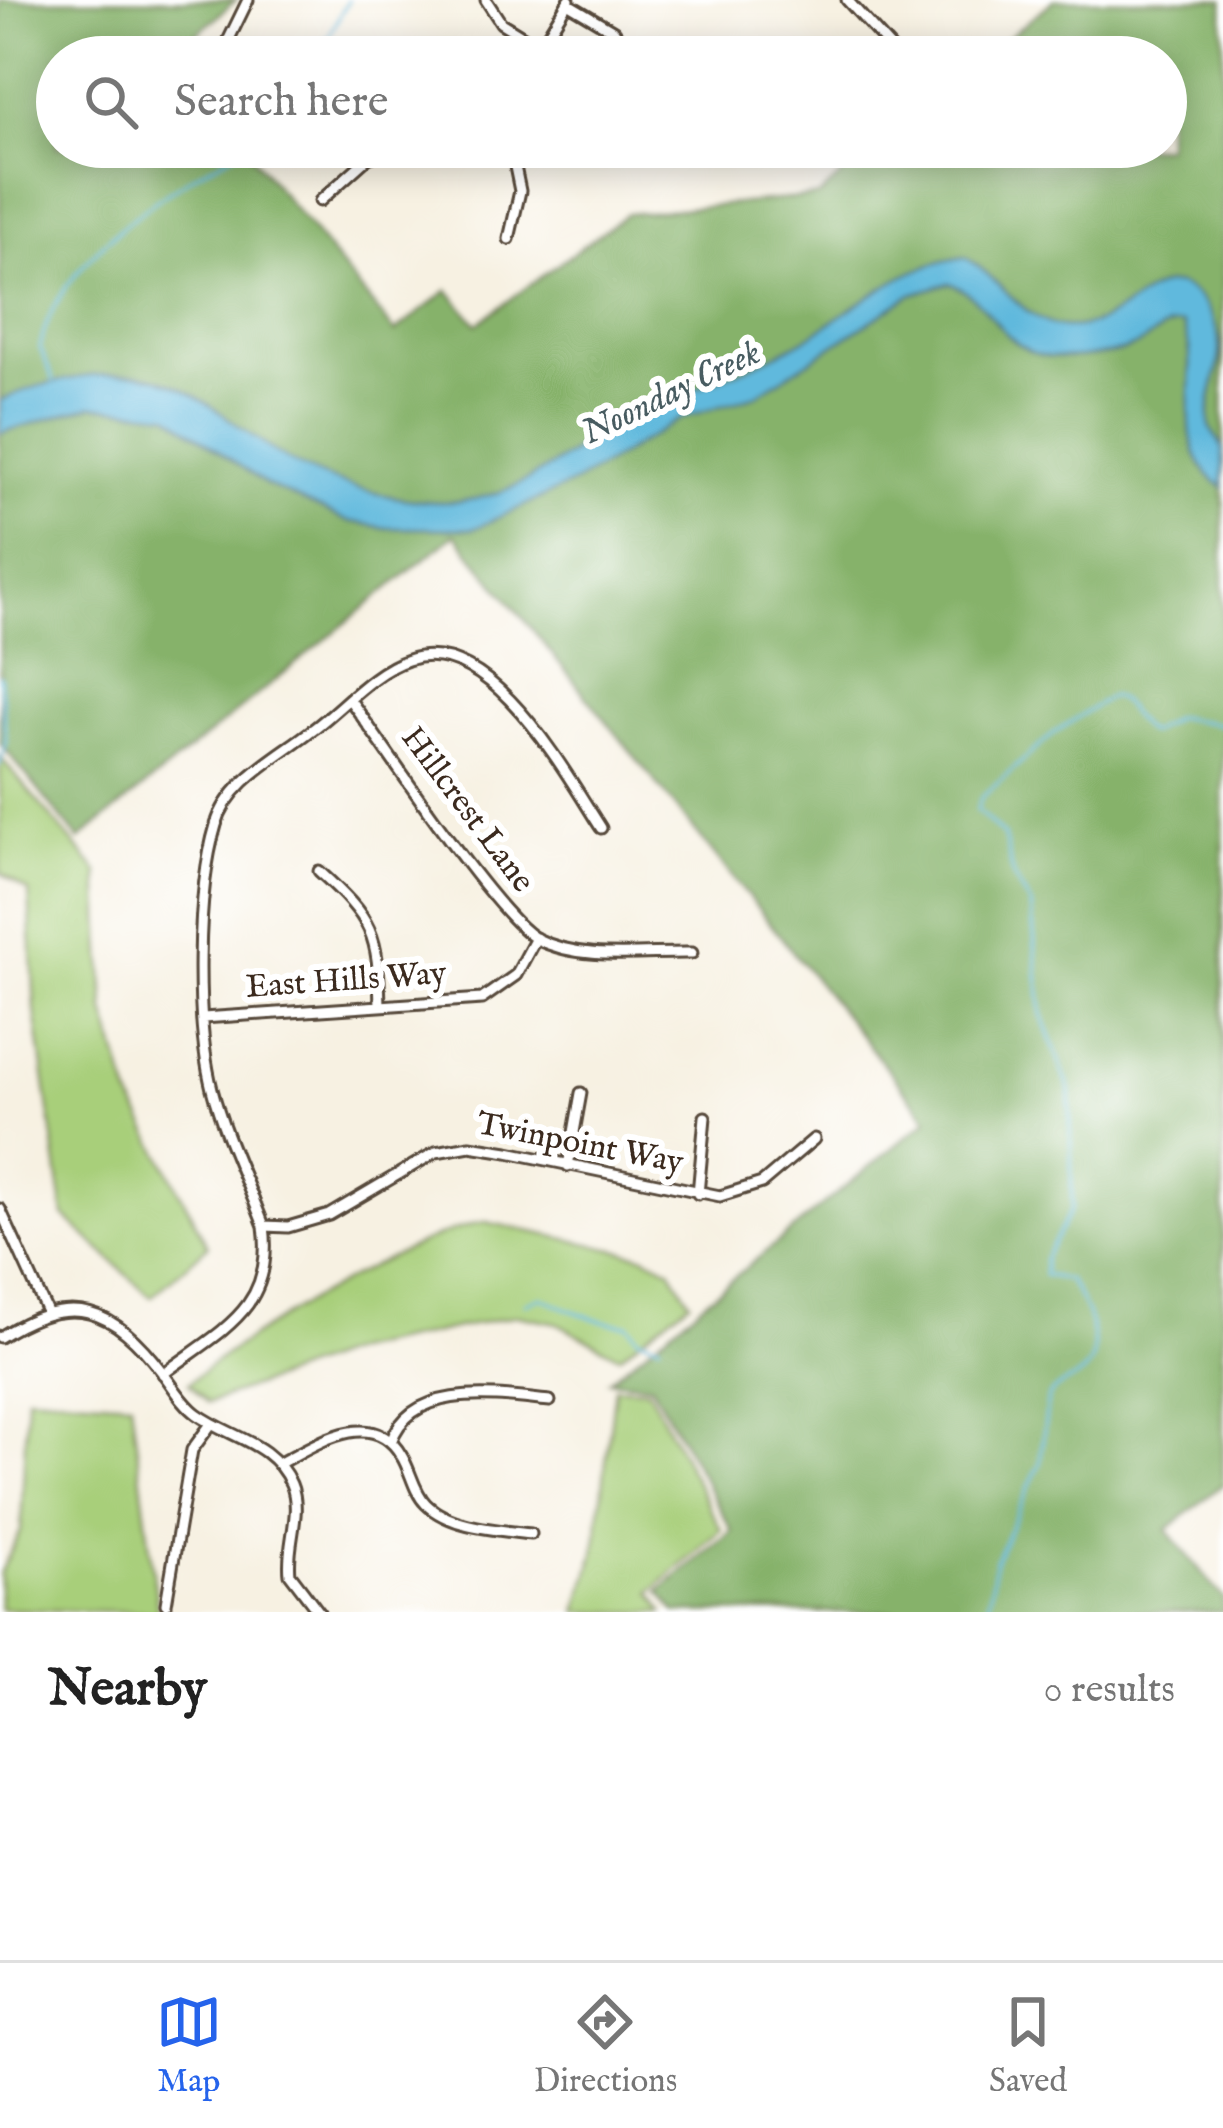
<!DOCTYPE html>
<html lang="en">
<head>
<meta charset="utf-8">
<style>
  :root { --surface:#fff; --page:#f2f2f2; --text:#222; --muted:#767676; --line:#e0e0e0; --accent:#2563eb }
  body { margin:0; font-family:"IM FELL English",serif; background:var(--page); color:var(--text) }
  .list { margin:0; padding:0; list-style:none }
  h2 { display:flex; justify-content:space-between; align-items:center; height:156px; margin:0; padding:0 48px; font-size:51px }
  h2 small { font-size:39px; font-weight:400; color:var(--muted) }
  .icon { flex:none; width:66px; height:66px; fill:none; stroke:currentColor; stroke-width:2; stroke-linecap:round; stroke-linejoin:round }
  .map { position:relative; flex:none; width:1223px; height:1612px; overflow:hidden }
  .search { position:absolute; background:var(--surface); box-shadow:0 6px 30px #0003; left:36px; right:36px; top:36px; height:132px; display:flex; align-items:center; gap:30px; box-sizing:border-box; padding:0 42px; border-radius:66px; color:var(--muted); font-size:45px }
  .sheet { height:348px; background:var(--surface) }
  nav { display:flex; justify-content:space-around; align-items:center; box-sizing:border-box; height:168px; border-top:3px solid var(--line); background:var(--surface); font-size:33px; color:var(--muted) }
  nav a { display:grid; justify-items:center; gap:6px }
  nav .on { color:var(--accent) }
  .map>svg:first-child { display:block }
  .green { fill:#a8cf7a; stroke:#727c4c; stroke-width:3 }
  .forest { fill:#86b26a; stroke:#606e44; stroke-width:3 }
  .water { fill:#60b9dd; stroke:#4e727e; stroke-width:3 }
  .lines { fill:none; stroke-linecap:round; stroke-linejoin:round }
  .stream { stroke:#60b9dd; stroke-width:3 }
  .minor-casing { stroke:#57483b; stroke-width:15 }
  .minor { stroke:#fff; stroke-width:9 }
  .labels { text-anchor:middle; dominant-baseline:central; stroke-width:12; stroke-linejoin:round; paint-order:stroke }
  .street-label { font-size:33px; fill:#3b2a1e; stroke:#fff }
  .water-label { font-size:36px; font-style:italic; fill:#485c61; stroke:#fff }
</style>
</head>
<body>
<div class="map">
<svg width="1223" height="1612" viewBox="0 0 1223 1612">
  <rect width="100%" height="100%" fill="#fff"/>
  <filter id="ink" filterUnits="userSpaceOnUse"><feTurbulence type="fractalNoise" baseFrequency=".00833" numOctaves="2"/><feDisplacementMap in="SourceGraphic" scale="24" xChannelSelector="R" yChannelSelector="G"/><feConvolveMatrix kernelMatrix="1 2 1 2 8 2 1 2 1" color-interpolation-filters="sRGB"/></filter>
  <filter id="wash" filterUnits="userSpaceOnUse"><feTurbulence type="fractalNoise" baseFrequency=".004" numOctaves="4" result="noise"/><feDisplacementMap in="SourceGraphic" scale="48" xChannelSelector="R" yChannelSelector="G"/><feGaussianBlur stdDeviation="2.7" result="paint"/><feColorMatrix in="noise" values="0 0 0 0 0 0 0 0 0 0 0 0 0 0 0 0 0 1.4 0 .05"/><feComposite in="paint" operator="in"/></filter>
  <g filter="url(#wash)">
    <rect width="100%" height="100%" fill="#f7f1e2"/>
    <path class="green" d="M0,757L98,872L105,1011L129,1094L208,1246L151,1297L64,1216L35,1012L29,892L0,872Z
      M486,1222L642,1255L670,1269L690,1301L619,1356L557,1323L517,1315L353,1351L208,1403L189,1383C244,1334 415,1233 486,1222Z
      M615,1387L648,1389L721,1530L651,1592L664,1612H577L595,1552Z
      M27,1395L131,1402L158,1612L0,1609V1573L21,1531Z"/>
    <path class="forest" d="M0,0H236L171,57H57V147H244L395,332L448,290L477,324L626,214L819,196L873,147H1166V57H984L1054,0H1223V1484L1167,1530L1223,1598V1612H676L659,1591L732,1531L651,1385L609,1380L928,1119L455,534L79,840L0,743Z"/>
    <path class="water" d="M964,257C996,273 1024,322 1061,327C1098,332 1124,306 1153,289C1190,268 1221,319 1220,352C1219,375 1206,403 1210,426C1212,434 1221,441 1223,450C1223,461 1223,476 1223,487C1165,450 1205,378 1183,324C1159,324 1154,339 1133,347C1109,357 1053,363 1029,351C998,335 984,296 949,283L912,294L757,395L682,418L576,482L473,529L387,528L347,521L265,484L168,414L92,406L0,433V401C37,382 119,365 160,379C205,394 242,432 283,457C325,482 391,501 440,502C515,504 560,455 621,422C677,392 740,375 796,344C856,311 892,268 964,257Z"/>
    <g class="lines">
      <path class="stream" d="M318,57L348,0
        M54,381L40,348C55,260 171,184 247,147
        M0,676L6,740L0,765
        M525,1304L541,1297C572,1311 595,1322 629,1325L638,1337L660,1344
        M987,1612L995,1561L1040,1463L1048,1397C1057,1384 1067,1384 1079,1376C1110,1355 1085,1302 1068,1280L1044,1275V1259L1072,1208L1070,1091L1042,1014L1031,905L1014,878L1004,836L977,810L981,798L1054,733L1111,696C1130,702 1132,723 1149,733L1176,717L1223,725"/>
    </g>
  </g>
  <g filter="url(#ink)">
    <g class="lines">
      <defs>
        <path id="minor" d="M486,0L501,23L540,47
          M847,0L899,57
          M567,3L614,31L632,57
          M229,39L248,0
          M534,57L569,0
          M320,201L368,158L397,147
          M509,239L520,191L511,147
          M350,700C384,746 497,918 537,939C582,962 643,952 692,953
          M319,871C373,920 378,933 380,1005
          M203,1018L482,999L516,975L536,938
          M568,1166L581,1093
          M698,1194L705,1117
          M0,1209L48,1314
          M264,1226L288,1227L329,1215L436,1152L470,1146L508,1152L720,1196L762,1183L814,1139
          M0,1337C72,1291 113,1308 162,1372C173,1386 183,1404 197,1414C230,1438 273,1442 291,1484C303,1513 286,1544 290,1574L319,1612
          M163,1374C221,1330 275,1309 264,1226C247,1181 224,1135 212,1089C195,1021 196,892 216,825C228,781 278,757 312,730C341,709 373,671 408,660C489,632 564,771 601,828
          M391,1442C412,1381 500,1396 550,1401
          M278,1464C313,1446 372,1405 401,1455C411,1470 413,1491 426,1504C450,1528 499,1530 531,1534
          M166,1604L192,1450L211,1424"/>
      </defs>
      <use href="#minor" class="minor-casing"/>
      <use href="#minor" class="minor"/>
    </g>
  </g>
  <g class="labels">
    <g class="street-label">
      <text transform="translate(467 810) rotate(53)">Hillcrest Lane</text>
      <text transform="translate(346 981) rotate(-4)">East Hills Way</text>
      <text transform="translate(580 1144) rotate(11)">Twinpoint Way</text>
    </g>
    <g class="water-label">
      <text transform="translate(671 393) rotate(-26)">Noonday Creek</text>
    </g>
  </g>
</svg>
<div class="search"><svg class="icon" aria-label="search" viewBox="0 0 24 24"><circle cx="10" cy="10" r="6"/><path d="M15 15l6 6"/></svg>Search here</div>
</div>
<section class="sheet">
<h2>Nearby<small>0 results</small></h2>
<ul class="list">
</ul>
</section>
<nav>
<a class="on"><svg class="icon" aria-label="map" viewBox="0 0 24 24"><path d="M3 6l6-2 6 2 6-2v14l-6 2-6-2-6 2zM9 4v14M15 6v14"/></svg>Map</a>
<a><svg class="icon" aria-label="directions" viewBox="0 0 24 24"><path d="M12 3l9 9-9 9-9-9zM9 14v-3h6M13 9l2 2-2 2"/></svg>Directions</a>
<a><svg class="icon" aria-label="saved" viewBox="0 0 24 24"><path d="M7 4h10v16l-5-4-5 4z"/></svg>Saved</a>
</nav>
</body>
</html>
